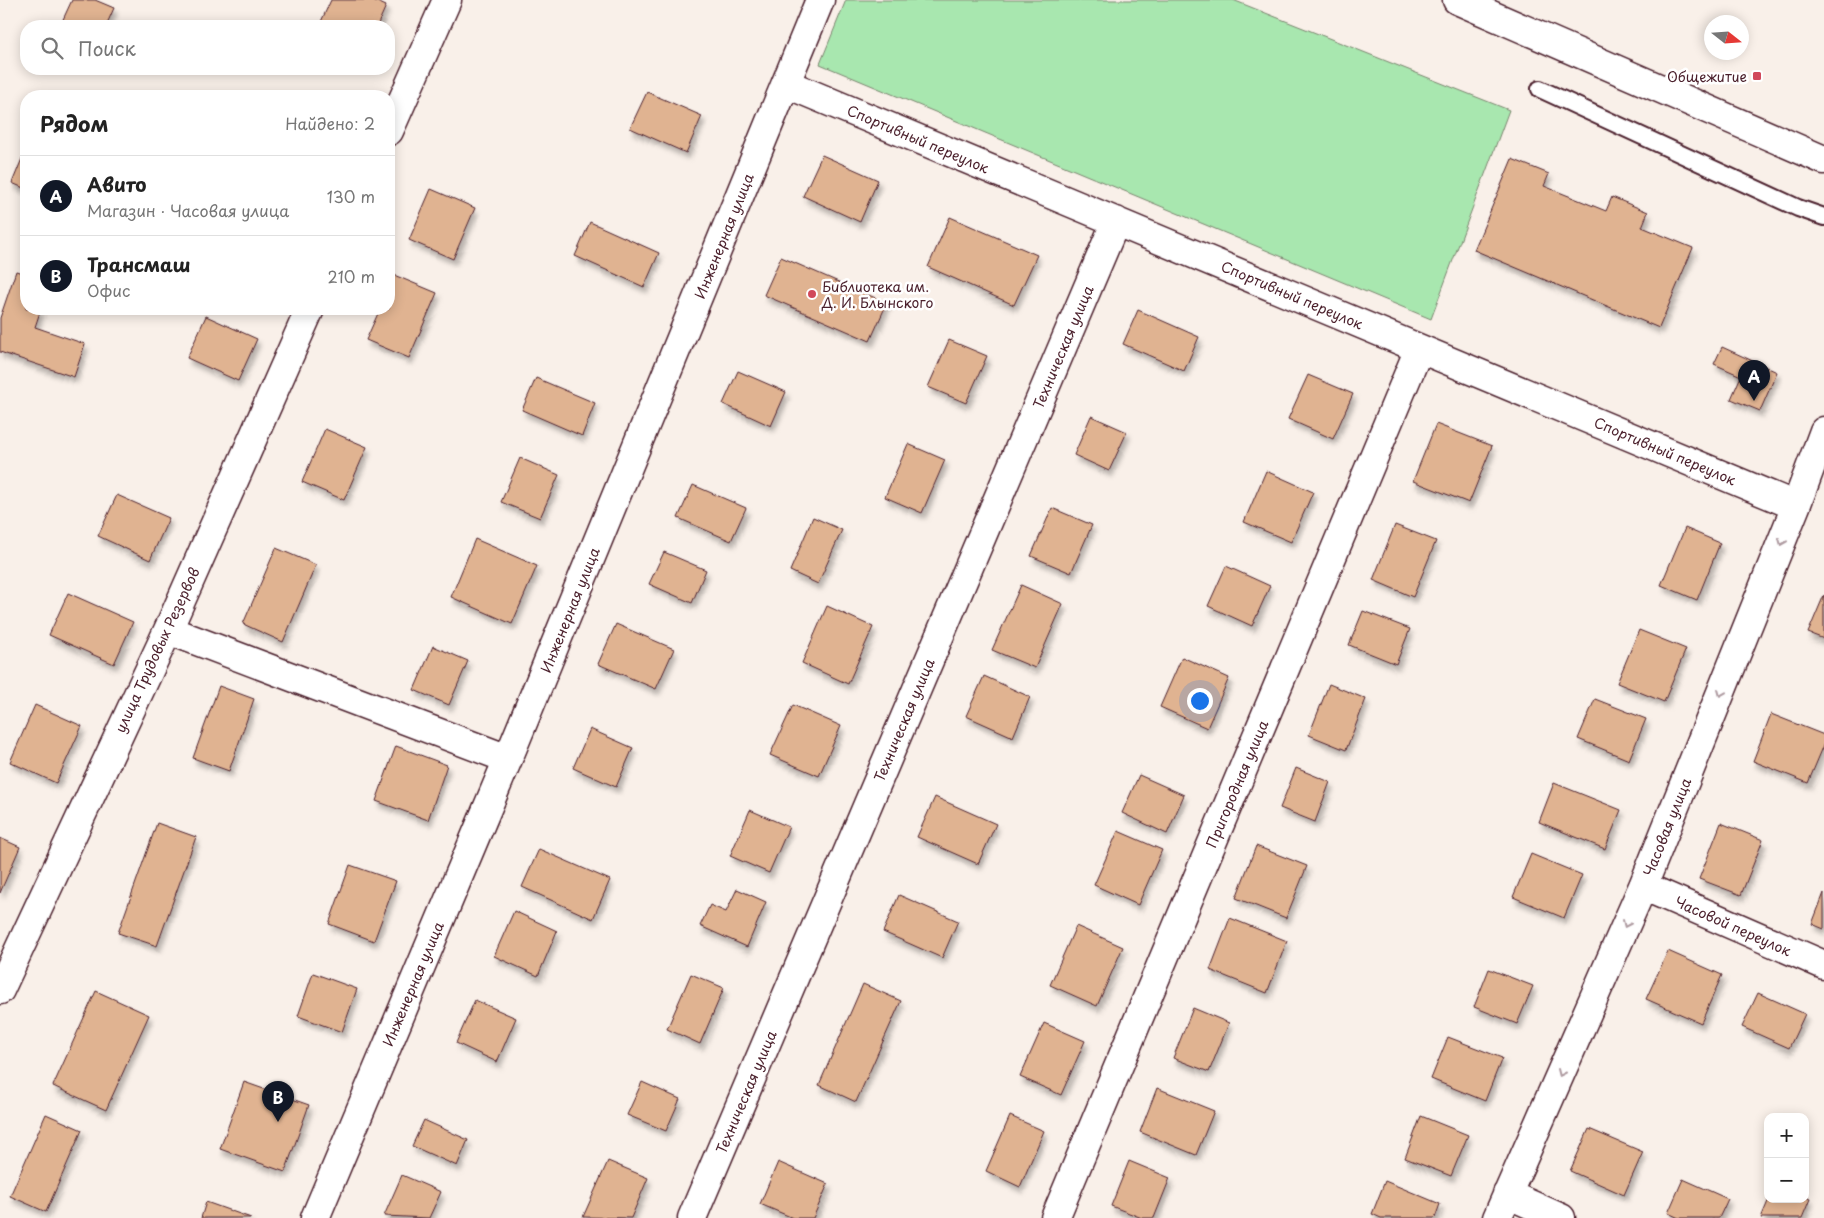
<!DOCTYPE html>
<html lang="ru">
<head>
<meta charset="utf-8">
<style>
  :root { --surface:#fff; --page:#f6f6f6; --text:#222; --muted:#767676; --line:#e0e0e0; --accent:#111827 }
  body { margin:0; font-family:"Playpen Sans",sans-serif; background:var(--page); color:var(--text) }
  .controls { position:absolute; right:15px; bottom:15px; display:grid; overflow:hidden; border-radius:10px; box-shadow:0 2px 12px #0003 }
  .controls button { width:45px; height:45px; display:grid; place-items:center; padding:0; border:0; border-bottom:1px solid var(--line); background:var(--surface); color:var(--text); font:25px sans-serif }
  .compass { position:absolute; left:1704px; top:15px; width:45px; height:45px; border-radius:50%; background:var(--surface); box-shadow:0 2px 12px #0003; rotate:107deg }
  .you { position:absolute; left:1199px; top:700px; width:18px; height:18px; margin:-12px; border:4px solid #fff; border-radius:50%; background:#1a73e8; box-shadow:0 0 0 8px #1a73e833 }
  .badge { display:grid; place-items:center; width:32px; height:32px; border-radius:50%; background:var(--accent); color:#fff; font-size:16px; font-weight:700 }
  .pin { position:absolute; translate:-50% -41px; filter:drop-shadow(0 1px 2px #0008) }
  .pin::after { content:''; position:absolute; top:26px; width:18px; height:15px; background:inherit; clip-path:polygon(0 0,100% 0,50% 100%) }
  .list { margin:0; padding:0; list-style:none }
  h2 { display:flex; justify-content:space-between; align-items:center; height:65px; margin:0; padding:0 20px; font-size:21px }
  h2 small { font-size:16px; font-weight:400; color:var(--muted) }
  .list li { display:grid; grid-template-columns:32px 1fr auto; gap:15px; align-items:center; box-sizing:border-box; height:80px; padding:0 20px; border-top:1px solid var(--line) }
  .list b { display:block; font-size:19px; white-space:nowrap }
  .list p { margin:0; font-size:16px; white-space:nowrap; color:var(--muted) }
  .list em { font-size:16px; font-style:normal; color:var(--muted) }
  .icon { flex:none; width:28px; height:28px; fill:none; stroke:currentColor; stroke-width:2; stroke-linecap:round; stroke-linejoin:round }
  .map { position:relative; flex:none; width:1824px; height:1218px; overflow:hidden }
  .search { position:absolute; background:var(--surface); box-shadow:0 2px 12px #0003; left:20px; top:20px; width:375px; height:55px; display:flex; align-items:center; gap:12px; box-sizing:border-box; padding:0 18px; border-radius:20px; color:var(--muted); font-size:19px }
  .panel { position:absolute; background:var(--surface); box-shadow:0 2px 12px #0003; left:20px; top:90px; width:375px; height:225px; border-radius:20px }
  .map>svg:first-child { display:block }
  .green { fill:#a8e7af; stroke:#79836d }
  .building { fill:#e0b391; stroke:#4a1f2b; filter:url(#shadow) }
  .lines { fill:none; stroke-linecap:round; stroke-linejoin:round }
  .service-casing { stroke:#4a1f2b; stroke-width:20 }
  .minor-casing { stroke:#4a1f2b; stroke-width:31 }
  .secondary-casing { stroke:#4a1f2b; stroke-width:31 }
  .service { stroke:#fff; stroke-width:16 }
  .minor { stroke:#fff; stroke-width:28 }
  .secondary { stroke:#fff; stroke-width:28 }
  .oneway { stroke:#ae9aa0 }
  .poi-dot { fill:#d1495b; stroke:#fff; stroke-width:2 }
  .labels { text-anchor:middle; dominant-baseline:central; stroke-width:5; stroke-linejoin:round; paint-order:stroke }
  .poi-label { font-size:14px; fill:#4a1f2b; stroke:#fff; text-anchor:end }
  .street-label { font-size:14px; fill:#4a1f2b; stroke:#fff }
</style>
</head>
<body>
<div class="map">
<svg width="1824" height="1218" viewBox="0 0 1824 1218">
  <defs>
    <filter id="shadow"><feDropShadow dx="3" dy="5.5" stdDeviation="2.5" flood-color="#0004"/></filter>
  </defs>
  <rect width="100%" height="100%" fill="#f9f0e9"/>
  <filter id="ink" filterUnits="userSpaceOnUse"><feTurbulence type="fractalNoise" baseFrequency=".02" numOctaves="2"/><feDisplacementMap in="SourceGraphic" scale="10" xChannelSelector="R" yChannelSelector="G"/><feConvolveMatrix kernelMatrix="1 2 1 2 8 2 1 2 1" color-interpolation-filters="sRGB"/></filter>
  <g filter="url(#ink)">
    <path class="green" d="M846,0H1233L1509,110L1431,319L820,64Z"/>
    <path class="building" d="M72,0H95L114,8L106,26H60Z
      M331,0H373L386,6L377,26H319Z
      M647,92L702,116L686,153L630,128Z
      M26,149V189L12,183Z
      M822,155L878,180L860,222L803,196Z
      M1512,159L1549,174L1544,186L1606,211L1612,197L1648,212L1642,227L1693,248L1659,328L1474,250Z
      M431,189L475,208L453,259L409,240Z
      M950,217L1037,255L1014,305L928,267Z
      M590,222L659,253L644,287L575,256Z
      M781,257L887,303L870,341L764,295Z
      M16,271L26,274V309H41L35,327L85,344L74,377L0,352V318Z
      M394,275L437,293L409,358L366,340L380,309H389V288Z
      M1138,310L1199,337L1184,371L1123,344Z
      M206,316L257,339L238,381L187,358Z
      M949,340L987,356L966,403L928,387Z
      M1722,347L1777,372L1760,411L1731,399L1741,376L1714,364Z
      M738,371L786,392L771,426L723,404Z
      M1308,375L1353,394L1333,439L1288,419Z
      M536,378L595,403L582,436L522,410Z
      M1091,416L1127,432L1109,471L1074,455Z
      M1436,424L1492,446L1469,503L1413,481Z
      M325,429L367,447L344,500L302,482Z
      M908,444L945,460L922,513L885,497Z
      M520,458L559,475L540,518L501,502Z
      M1266,471L1313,492L1291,542L1244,522Z
      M693,485L746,508L731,541L678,518Z
      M117,495L169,518L150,560L98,536Z
      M1052,508L1092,525L1071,573L1031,556Z
      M813,517L842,530L818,584L790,571Z
      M1395,525L1436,541L1413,597L1373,580Z
      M1685,528L1720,543L1697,600L1661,585Z
      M475,539L537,566L512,624L451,597Z
      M276,548L316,565L283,642L243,624Z
      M664,552L706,570L692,603L649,584Z
      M1226,566L1270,586L1252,626L1208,606Z
      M1021,585L1063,604L1035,668L992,650Z
      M68,593L133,622L114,664L49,635Z
      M1824,595V639L1808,633Z
      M827,606L873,627L848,684L802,663Z
      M1363,611L1410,629L1396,664L1349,645Z
      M616,624L674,649L656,689L598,664Z
      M1639,630L1686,649L1664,702L1617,683Z
      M433,646L468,661L449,705L414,690Z
      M1182,657L1229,678L1207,728L1160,707Z
      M984,676L1030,697L1013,737L966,716Z
      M1329,684L1366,699L1346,750L1309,735Z
      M219,686L254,699L229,771L193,758Z
      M1595,699L1646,719L1629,760L1578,739Z
      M35,705L82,726L56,783L10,762Z
      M793,705L841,726L819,776L770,755Z
      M1771,714L1824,735V745L1808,783L1753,761Z
      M590,729L633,748L616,787L573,768Z
      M396,746L447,765L428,820L376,801Z
      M1296,768L1330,782L1315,822L1280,808Z
      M1139,775L1184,795L1167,834L1122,813Z
      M1554,783L1621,810L1605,849L1539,822Z
      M935,797L996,824L978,864L917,837Z
      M750,810L789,827L769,873L730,856Z
      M157,823L196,837L157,946L118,933Z
      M1721,823L1763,840L1741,895L1699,879Z
      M1118,831L1162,850L1138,905L1094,885Z
      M0,838L20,847L0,893Z
      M1256,846L1307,866L1286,918L1236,898Z
      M539,849L610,880L593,919L522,887Z
      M1531,854L1582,875L1564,918L1513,897Z
      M350,865L396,881L374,941L329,924Z
      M737,889L766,902L747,947L700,926L710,905L726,912Z
      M1824,893V929L1812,924Z
      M899,895L958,921L942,958L883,932Z
      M514,911L557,931L538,976L494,956Z
      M1230,918L1287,941L1267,993L1210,970Z
      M1076,926L1123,947L1097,1006L1050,985Z
      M1668,951L1722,975L1701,1023L1646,999Z
      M1489,969L1533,986L1517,1024L1474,1007Z
      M313,973L357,989L342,1032L298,1016Z
      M691,974L724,988L700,1044L667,1029Z
      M863,984L901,1001L856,1102L819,1085Z
      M96,991L149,1015L106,1110L53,1086Z
      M1758,993L1805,1014L1789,1048L1742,1027Z
      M475,1000L516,1018L497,1062L456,1043Z
      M1193,1008L1229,1023L1209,1072L1173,1058Z
      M1044,1023L1085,1041L1061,1095L1020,1077Z
      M1448,1037L1502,1058L1485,1101L1431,1079Z
      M244,1082L309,1105L285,1172L220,1149Z
      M642,1082L680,1099L666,1131L627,1115Z
      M1157,1088L1214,1111L1196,1155L1140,1132Z
      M46,1114L82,1130L46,1212L10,1196Z
      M1010,1116L1044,1131L1020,1187L986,1171Z
      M1421,1116L1468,1135L1451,1176L1405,1158Z
      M424,1120L468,1140L457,1166L412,1146Z
      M1589,1129L1643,1152L1624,1195L1570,1171Z
      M608,1161L648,1178L631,1218L583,1217Z
      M1129,1161L1170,1178L1154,1218H1142L1111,1206Z
      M778,1162L828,1184L813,1218H793L760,1204Z
      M402,1175L441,1192L429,1218L384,1216Z
      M1683,1179L1728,1199L1719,1218H1679L1668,1213Z
      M1385,1181L1440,1204L1435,1218H1381L1372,1214Z
      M1805,1197L1810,1199L1802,1218H1761L1769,1199H1805Z
      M206,1202L251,1218H201Z"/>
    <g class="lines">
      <defs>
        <path id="service" d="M1540,89L1798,208L1824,217"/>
        <path id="minor" d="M787,84L1796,506
          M389,131L447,0
          M168,630L508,759
          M1643,886L1824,965
          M0,990L168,630L310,309
          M1507,1194L1561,1218
          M315,1218L508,759L820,0
          M692,1218L1116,221
          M1055,1218L1419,349
          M1497,1218L1643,886L1796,506L1824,431"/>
        <path id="secondary" d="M1457,0L1824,160"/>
      </defs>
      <use href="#service" class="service-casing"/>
      <use href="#minor" class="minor-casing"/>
      <use href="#secondary" class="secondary-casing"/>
      <use href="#service" class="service"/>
      <use href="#minor" class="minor"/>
      <use href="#secondary" class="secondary"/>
    </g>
    <defs><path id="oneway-chevron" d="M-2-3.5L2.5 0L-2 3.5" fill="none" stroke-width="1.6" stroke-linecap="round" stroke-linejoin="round" transform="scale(1.25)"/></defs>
    <g class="oneway">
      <use href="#oneway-chevron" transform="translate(1782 542) rotate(112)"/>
      <use href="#oneway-chevron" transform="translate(1721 693) rotate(112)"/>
      <use href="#oneway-chevron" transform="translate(1626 924) rotate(114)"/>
      <use href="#oneway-chevron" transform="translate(1561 1073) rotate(114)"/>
    </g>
  </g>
  <g class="poi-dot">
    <rect x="1752" y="71" width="10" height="10" rx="2.5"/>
    <circle cx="812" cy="294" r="5"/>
  </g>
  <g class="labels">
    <g class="poi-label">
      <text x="1747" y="76">Общежитие</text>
      <text x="822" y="286" text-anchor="start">Библиотека им.<tspan x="822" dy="16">Д. И. Блынского</tspan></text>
    </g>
    <g class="street-label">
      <text transform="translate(918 139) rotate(23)">Спортивный переулок</text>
      <text transform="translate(724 236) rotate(-68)">Инженерная улица</text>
      <text transform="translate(1292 295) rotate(23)">Спортивный переулок</text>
      <text transform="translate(1063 347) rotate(-67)">Техническая улица</text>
      <text transform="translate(1665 451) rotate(23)">Спортивный переулок</text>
      <text transform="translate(570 610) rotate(-68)">Инженерная улица</text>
      <text transform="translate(157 650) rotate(-65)">улица Трудовых Резервов</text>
      <text transform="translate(904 720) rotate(-67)">Техническая улица</text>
      <text transform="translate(1237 784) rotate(-67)">Пригородная улица</text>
      <text transform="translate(1667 827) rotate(-68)">Часовая улица</text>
      <text transform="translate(1733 926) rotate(24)">Часовой переулок</text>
      <text transform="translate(413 984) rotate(-67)">Инженерная улица</text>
      <text transform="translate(746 1092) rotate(-67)">Техническая улица</text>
    </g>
  </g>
</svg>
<div class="controls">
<button>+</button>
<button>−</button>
</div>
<svg class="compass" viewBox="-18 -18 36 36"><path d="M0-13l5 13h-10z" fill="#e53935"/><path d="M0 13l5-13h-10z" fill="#767676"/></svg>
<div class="you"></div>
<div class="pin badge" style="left:1754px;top:401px">A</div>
<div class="pin badge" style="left:278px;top:1122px">B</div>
<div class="search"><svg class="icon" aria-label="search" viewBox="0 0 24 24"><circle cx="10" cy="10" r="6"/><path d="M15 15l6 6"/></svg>Поиск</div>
<section class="panel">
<h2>Рядом<small>Найдено: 2</small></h2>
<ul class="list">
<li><span class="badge">A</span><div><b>Авито</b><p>Магазин · Часовая улица</p></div><em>130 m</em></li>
<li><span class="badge">B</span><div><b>Трансмаш</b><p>Офис</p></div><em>210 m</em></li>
</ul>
</section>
</div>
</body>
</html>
